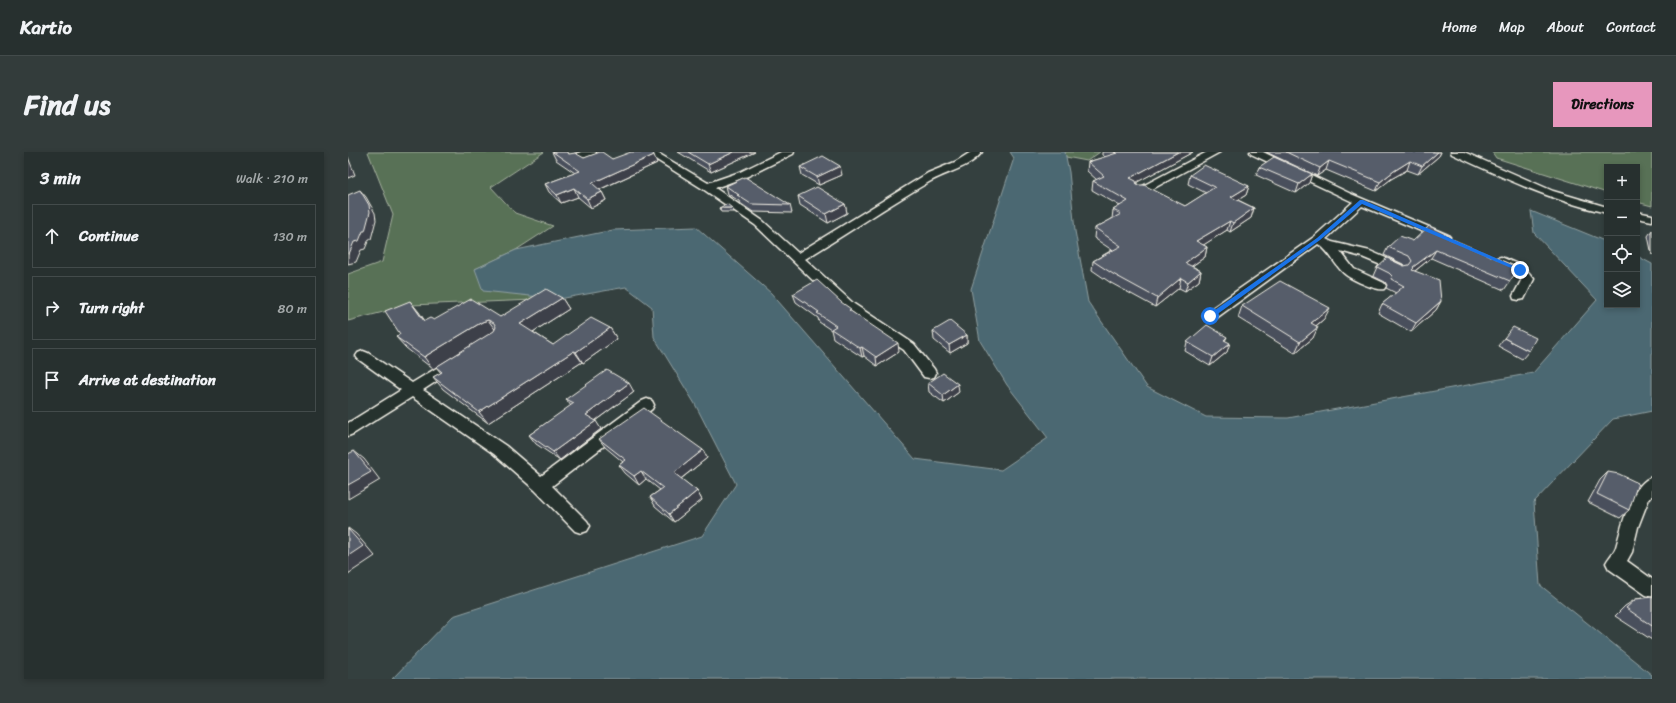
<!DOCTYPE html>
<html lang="en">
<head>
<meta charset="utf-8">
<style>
  :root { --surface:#27302f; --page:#333c3b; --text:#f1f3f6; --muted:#a4a9aa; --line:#434b4b; --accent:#e797bd }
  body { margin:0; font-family:Sriracha,sans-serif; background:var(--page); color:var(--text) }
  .controls { position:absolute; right:12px; top:12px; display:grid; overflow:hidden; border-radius:0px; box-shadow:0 2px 6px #0003 }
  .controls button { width:36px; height:36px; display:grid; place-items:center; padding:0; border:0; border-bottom:1px solid var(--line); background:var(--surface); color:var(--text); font:20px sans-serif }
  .stop { position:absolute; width:12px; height:12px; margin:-9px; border:3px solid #1a73e8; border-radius:50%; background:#fff }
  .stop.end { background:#1a73e8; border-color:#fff; box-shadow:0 1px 4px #0008 }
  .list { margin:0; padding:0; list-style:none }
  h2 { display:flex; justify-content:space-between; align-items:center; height:52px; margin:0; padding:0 16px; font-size:17px }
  h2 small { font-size:13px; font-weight:400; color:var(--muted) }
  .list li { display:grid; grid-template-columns:26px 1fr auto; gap:12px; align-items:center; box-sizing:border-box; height:64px; margin:0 8px 8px; padding:0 8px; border:1px solid var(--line); border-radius:0px }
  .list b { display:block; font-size:15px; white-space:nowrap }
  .list em { font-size:13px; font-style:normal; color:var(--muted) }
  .icon { flex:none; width:22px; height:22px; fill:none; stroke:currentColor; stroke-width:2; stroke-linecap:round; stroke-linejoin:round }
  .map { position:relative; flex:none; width:1304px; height:527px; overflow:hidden; border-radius:0px }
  header { display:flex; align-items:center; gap:24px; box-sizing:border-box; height:56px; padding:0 20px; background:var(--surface); border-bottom:1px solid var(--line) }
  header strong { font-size:19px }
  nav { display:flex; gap:22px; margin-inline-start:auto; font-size:14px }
  .intro { display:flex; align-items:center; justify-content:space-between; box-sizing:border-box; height:96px; padding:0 24px }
  h1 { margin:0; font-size:28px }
  .button { padding:10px 18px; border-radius:0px; background:var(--accent); color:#111; font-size:14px; font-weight:700 }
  main { display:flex; gap:24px; padding:0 24px }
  aside { flex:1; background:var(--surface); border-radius:0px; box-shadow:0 2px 6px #0003 }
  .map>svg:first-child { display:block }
  .green { fill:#587156; stroke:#a6b19f }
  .water { fill:#4c6872; stroke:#8f9fa1 }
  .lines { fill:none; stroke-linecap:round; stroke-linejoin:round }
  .street-casing { stroke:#f4f1e8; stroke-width:3 }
  .street { fill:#26332d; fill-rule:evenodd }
  .wall { fill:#4a505b; stroke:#f4f1e8 }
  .shaded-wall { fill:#3c414a; stroke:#f4f1e8 }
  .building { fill:#565d6a; stroke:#f4f1e8 }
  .route { fill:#1a73e8 }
</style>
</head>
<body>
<header>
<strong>Kartio</strong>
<nav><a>Home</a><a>Map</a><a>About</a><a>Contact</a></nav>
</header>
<div class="intro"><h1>Find us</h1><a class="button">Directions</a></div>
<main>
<aside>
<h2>3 min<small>Walk · 210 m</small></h2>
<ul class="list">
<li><svg class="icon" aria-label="ahead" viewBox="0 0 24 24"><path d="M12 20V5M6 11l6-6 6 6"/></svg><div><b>Continue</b></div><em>130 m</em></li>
<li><svg class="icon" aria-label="right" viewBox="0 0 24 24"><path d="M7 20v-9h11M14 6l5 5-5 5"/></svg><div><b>Turn right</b></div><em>80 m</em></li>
<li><svg class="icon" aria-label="arrive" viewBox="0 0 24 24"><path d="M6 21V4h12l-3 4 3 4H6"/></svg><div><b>Arrive at destination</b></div></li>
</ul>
</aside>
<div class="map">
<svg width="1304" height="527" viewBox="0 0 1304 527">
  <rect width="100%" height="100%" fill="#34403f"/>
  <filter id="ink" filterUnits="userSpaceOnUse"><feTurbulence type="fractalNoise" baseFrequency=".025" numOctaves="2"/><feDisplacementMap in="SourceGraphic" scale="8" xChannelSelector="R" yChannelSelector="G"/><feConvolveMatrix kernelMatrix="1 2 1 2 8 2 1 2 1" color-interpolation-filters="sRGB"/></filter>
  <g filter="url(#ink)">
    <path class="green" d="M20,0H196L143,35L167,61L205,74L168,98L127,117L211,147L63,153L0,169V122L34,110L45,63Z
      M717,0H752L739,9L718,5Z
      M1144,0H1304V54L1289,50V15H1259V41L1148,6Z"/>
    <path class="water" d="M662,0H717L721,20L727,79L740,150L799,235L858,265L940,266L1185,221L1249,148L1186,81L1183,59L1259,90V153H1289V104L1304,112V259L1265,267L1186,350L1192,433L1304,523V527H44L105,464L354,384L388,332L347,252L306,185L304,155L278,135L211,147L135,139L127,117L168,98L265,78L348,75L423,141L567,307L653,318L700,286L659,233L632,189L623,137L666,6Z"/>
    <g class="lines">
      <defs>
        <path id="street" d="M233,0H248L247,2L226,9L221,6L222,4Z
          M296,0H308L360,31L392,20L433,0H446L445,2L400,24L367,36L415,69L450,101L580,21L607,10L623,0H634C622,16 598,20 581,30C539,54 499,82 457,107L506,152L566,192L586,217L588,221L586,225L581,226L576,225L556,198L496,158L407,73L355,37Z
          M859,0H872L797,41H789L788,39L789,37Z
          M902,0H915L1003,42L1100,83L1102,85L1100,87H1092L1014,54L978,87L984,90L1022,99L1056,114L1058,117L1056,120L1052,121L1014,105L992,99L1006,117L1036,131L1038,134L1036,137C1028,139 1005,128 998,123C987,115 983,100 970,92L867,167L862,168L857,167L855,164L857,161L966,85L1005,50L903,2Z
          M1103,0H1116L1205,39L1259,55V61C1204,49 1155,26 1104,2Z
          M1289,60L1304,63V69L1289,66Z
          M1153,105L1176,115L1186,127L1176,147L1171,148L1166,147L1165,144L1174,127L1168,121L1149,112L1147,109L1149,106Z
          M15,199L20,201L64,231L105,206L110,204L115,206L117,209L115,212L75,238L158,294L193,324L294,249L299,247L304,249L306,253L304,257L204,334L239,369L242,374L239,379L233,381L227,379L187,338L146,302L64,245L5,282L0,284V271L53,238L10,207L8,204L10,201Z
          M1304,325V344L1300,349L1290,375L1284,400L1279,409L1304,427V445L1298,443L1261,417L1258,411C1261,405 1266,401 1268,395C1274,375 1282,333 1304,325Z"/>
      </defs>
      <use href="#street" class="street-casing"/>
      <use href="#street" class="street"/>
    </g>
    <path class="wall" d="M204,0L220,1L221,2L236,6L264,7L309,11L251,38L254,40L258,48L243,56L230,45L213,51L201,40L197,32L227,21L208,8Z
      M330,0H407L363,20Z
      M754,0H845L789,30V33L837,54L858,41L840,32L842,23L901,34L898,43L890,48L906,56L903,66L882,80L879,78L855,93L859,95L857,105L844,114L853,119L851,129L837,139L831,136L807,155L763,131L744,118L745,109L764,98L746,86L747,76L764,67L765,58L772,54L744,38L745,29L749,28L739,19L740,10L757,5L754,3Z
      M918,0H1093L1091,4L1070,22L1059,18L1043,27L1028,39L978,18L969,24Z
      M452,15L494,23L471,33L454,23Z
      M911,15L964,22L961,31L948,41L908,23Z
      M378,34L442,53L444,61L405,60L392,51L391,49L380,42Z
      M450,44L497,52L499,61L480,71L452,53Z
      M371,56H384L386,60H373Z
      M1304,78V103L1300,84Z
      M1101,86L1171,116L1156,138L1083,106L1067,119L1093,149L1088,158L1063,180L1030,161L1034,152L1048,141L1038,136L1039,133L1037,130L1025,124L1029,115L1057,113L1036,103L1040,95L1065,89Z
      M445,142L504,160L551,200L529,214L516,204L514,205L485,186L483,178L471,170L470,166L448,150Z
      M214,146L221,157L185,180L205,193L262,176L269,187L235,211L234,210L140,271L95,237L85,225L93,221L88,215L85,217L58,196L48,185L52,182L62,149L77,169L152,165Z
      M894,154L976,167L968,174L965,186L947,201L890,166Z
      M585,179L619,183V191L602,201L586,188Z
      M879,185L877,189L879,200L862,214L837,199L839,190Z
      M1156,186L1181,199L1174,207L1150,194Z
      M580,231L611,240L596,251L581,240Z
      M286,240L247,269L253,277L212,308L188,292L181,283L223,254L218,247Z
      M251,287L355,298L359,306L333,327L349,339L354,348L326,370L307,354L302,345L312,338L298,327L291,333L277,321L271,313L275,310L257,295Z
      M1260,320L1281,358L1272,366L1240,350L1252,328Z
      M1304,445V488L1267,464L1277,454L1288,447Z"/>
    <path class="shaded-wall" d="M386,0H407L363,20L360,12Z
      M830,0H845L780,35L782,26Z
      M1090,0H1093L1091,4L1070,22L1074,14Z
      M306,3L309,11L248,39L244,31Z
      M0,5L7,23L0,26Z
      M981,9L978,18L969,24L972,16Z
      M1062,9L1059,18L1043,27L1028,39L1032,30L1046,19Z
      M492,14L494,23L471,33L469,25Z
      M964,22L961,31L948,41L951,32Z
      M901,34L898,43L880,54L883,45Z
      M226,36L230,45L213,51L209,43Z
      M12,38L18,45L27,61L28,68L23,87H21L17,97L13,98L8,110L0,112V102Z
      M254,40L258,48L243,56L239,47Z
      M497,52L499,61L480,71L478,62Z
      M906,56L903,66L882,80L885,71Z
      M882,69L879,78L846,99L848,89Z
      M859,95L857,105L835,120L837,111Z
      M1088,98L1083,106L1063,122L1065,115Z
      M853,119L851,129L837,139L840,130Z
      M833,126L831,136L807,155L809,146Z
      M214,146L221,157L180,183L172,172Z
      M62,149L71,160L85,181L76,169Z
      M1093,149L1088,158L1063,180L1068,171Z
      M982,156L976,167L958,182L963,171Z
      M140,168L149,180L142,182L85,217L76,205L134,170Z
      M970,175L965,186L947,201L952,190Z
      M262,176L269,187L235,211L228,200Z
      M619,183V191L602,201L601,193Z
      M550,191L551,200L529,214L528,205Z
      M882,191L879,200L862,214L865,205Z
      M514,195L516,204L514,205L512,196Z
      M226,199L234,210L140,271L131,260Z
      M281,231L286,240L244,271L238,263Z
      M610,232L611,240L596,251L595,243Z
      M248,269L253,277L212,308L205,300Z
      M355,298L359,306L330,329L326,321Z
      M6,299L16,307L32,328L0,347V333Z
      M293,319L298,327L291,333L286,324Z
      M349,339L354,348L326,370L321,362Z
      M0,376L8,382L27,404L0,422Z"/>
    <path class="building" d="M205,0H218L221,2L227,1L236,6L252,0H254L264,7L283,0H303L305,1L306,3L244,31L254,40L239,47L226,36L209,43L197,32L232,19Z
      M340,0H386L360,12Z
      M766,0H830L782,26L788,29L789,33H796L837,54L867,35L842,23L856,13L901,34L883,45L906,56L885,71L882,69L848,89L859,95L837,111L853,119L840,130L833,126L809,146L765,122L745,109L773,94L747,76L773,62L765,58L780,49L745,29L756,24L740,10L769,1Z
      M938,0H1090L1074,14L1062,9L1046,19L1032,30L981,9L972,16Z
      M475,4L492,14L469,25L452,15Z
      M926,5L964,22L951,32L911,15Z
      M397,25L442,53L403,52L389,43H391L378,34Z
      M469,35L497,52L478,62L450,44Z
      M12,38L21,53L22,60L17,79H15L11,89L6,90L1,102H0V43Z
      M379,52L384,56H371Z
      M1081,74L1102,84L1101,86L1171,116L1162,129L1088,98L1065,115L1066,116L1064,118L1091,128L1093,149L1068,171L1034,152L1056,134L1043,127L1044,124L1041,121L1029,115L1039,106L1056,114L1061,113L1064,109L1061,104L1040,95L1052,84L1065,89Z
      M469,128L493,150L503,157L501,158L550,191L528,205L514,195L512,196L483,177L488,174L469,161L471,160L445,142Z
      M932,129L982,156L963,171L970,175L952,190L894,154Z
      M198,137L214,146L172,172L205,193L243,166L262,176L228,200L226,199L131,260L85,225L94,220L88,215L146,179L148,175L146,171L140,168L134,170L76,205L48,185L52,182L37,159L62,149L76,169L82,166L86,168L123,147L152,165Z
      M602,169L619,183L601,193L585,179Z
      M859,173L879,185L876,188L882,191L865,205L839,190Z
      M1165,175L1188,186L1181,199L1156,186Z
      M259,218L281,231L238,263L248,269L205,300L181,283L226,251L218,247Z
      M595,221L610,232L595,243L580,231Z
      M296,256L355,298L326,321L349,339L321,362L302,345L315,336L293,319L286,324L271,313L278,308L251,287Z
      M6,299L23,320L0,333V302Z
      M1260,320L1271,322L1290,331L1281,358L1249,342Z
      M0,377L15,394L0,404Z
      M1304,445V474L1278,456L1288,447Z"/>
  </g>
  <path class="route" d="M1012,48H1015L1175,118L1170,119L1014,52L972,88L864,166H860V163L969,86Z"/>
</svg>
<div class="controls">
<button>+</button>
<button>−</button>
<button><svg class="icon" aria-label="locate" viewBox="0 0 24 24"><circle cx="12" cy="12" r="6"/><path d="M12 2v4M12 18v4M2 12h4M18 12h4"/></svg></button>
<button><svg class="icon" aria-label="layers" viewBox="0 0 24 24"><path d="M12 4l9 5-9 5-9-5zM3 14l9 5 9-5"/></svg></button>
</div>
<div class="stop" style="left:862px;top:164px"></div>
<div class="stop end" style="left:1172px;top:118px"></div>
</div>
</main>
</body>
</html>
